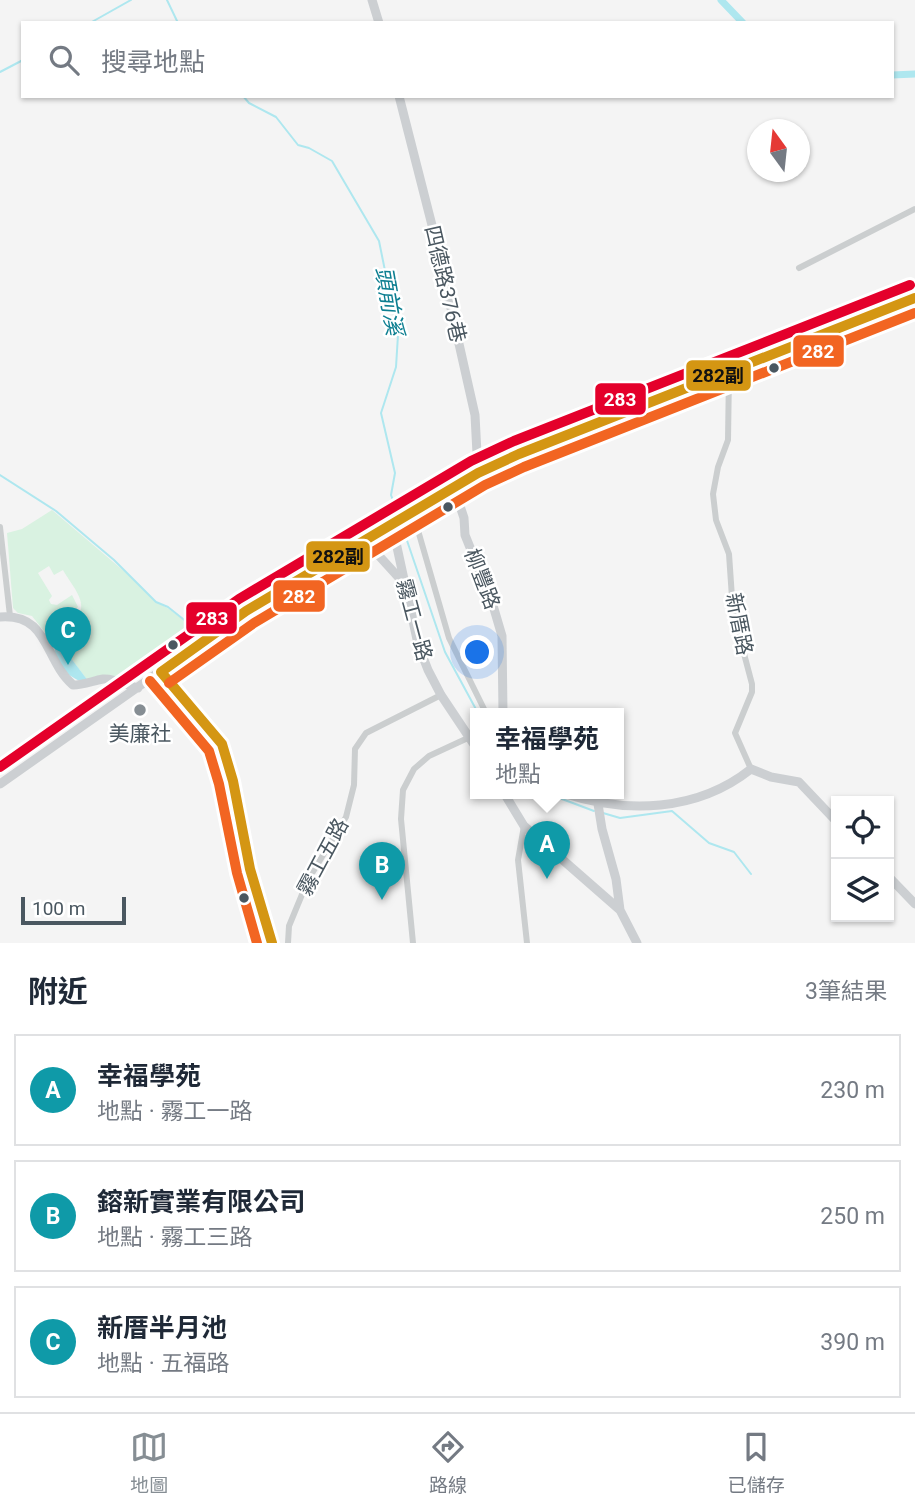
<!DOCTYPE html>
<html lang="zh-TW">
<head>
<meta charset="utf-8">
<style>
  :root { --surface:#fff; --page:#f2f2f3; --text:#1f2937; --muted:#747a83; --line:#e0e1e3; --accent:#868e94 }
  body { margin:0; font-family:Roboto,"Noto Sans TC",sans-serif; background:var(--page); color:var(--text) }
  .controls { position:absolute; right:21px; bottom:21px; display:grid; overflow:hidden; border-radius:0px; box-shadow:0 2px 5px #0004 }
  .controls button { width:63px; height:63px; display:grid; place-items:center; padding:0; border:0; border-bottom:2px solid var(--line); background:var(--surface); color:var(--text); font:35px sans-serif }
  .compass { position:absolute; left:747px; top:119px; width:63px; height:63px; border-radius:50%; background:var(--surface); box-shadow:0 2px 5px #0004; rotate:345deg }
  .scale { position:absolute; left:21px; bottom:18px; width:105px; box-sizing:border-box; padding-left:7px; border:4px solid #4a5760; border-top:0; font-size:19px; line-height:24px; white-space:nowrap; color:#4a5760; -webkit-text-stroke:5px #fff; paint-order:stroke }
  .you { position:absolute; left:478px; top:653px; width:24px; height:24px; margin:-18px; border:5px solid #fff; border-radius:50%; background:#1a73e8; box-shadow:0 0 0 10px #1a73e833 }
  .badge { display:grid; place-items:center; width:46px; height:46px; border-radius:50%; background:var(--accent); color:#fff; font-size:23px; font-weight:700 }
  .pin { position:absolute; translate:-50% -58px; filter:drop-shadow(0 2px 4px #0008) }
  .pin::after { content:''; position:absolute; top:37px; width:24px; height:21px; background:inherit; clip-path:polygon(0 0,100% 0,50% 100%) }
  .popup { position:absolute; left:470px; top:708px; width:154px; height:91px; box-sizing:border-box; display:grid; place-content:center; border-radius:0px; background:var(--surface); filter:drop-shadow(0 2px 5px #0005); font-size:23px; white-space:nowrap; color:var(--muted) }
  .popup b { font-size:26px; color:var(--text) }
  .popup::after { content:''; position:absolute; left:50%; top:100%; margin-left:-14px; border:14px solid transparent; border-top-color:var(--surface) }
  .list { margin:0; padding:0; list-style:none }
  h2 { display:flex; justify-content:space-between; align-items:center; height:91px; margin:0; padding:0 28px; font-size:30px }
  h2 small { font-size:23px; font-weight:400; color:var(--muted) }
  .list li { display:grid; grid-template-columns:46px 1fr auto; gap:21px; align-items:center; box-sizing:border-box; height:112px; margin:0 14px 14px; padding:0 14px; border:2px solid var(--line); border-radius:0px }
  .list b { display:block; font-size:26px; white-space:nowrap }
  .list p { margin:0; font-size:23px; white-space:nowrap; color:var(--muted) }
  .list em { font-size:23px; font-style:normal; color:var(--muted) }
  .icon { flex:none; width:38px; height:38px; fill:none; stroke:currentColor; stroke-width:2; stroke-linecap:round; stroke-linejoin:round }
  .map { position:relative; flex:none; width:915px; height:943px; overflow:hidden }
  .search { position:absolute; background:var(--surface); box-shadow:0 2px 5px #0004; left:21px; right:21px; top:21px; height:77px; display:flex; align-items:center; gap:18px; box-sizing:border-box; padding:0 24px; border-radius:0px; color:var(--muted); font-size:26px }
  .sheet { height:469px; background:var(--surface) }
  nav { display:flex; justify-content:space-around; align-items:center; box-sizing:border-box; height:98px; border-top:2px solid var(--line); background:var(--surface); font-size:19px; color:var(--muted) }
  nav a { display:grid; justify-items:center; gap:4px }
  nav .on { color:var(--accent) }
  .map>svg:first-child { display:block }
  .green { fill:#d9f2e1 }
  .water { fill:#aee7ef }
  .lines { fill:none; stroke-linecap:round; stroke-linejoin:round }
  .stream { stroke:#aee7ef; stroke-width:2 }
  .canal { stroke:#aee7ef; stroke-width:7 }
  .street { stroke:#cbcecf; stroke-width:6 }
  .secondary { stroke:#cccfd2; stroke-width:9 }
  .bus-1-casing { stroke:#fff; stroke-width:16 }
  .bus-2-casing { stroke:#fff; stroke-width:16 }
  .bus-3-casing { stroke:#fff; stroke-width:16 }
  .bus-1 { stroke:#d49613; stroke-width:10 }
  .bus-2 { stroke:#f26522; stroke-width:10 }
  .bus-3 { stroke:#e4002b; stroke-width:10 }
  .bus-dot { fill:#4a5760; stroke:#fff; stroke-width:2.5 }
  .poi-dot { fill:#868e94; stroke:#fff; stroke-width:2.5 }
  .labels { text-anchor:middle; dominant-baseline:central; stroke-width:5; stroke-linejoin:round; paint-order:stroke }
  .street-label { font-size:21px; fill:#4a5760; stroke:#fff }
  .poi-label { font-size:21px; fill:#4a5760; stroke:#fff }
  .water-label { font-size:23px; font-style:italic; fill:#0d7f91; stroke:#fff }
  .line-badge { stroke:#fff; stroke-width:2.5 }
  .badge-label { font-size:19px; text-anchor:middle; font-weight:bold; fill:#fff }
  .pale-badge-label { font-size:19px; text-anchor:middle; font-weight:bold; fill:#111 }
</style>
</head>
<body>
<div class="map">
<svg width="915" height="943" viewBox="0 0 915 943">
  <rect width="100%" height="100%" fill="#f4f4f4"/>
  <path class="green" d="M52,510L139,584L156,602L169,609L190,625L117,676L89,682L57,640L53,643L50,639L80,613C86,599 70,583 63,570L54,575L49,566L38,573L52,596L49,600L51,604L57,605L72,595L78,607L47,635L32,616L18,613L13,608L7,533L22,529Z"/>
  <path class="water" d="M58,641L89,682C72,684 45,657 58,641Z"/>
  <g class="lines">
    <path class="stream" d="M167,0L178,23
      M90,23L131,0
      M0,72L23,60
      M243,96L249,103L276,117L298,145L309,148L332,161L379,241L398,335L396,367L381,413L395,473L391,495L398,514
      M0,475L56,511L114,560L156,602L168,607L188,623L200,636
      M401,523L445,652L478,713
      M546,793L594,811
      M603,813L620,818L672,811L709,843L734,852L751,874"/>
    <path class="canal" d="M721,0L743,23
      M892,75L915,74"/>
    <path class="street" d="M799,268L915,209
      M729,373L728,440L718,467L713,494L716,520L729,554L733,612L752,684V692L735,733L751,769
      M413,513L449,638L486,713
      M0,527L10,616
      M524,826L518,860L527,943
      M288,943L289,926L308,880L346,817L354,785L355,749L366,733L441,695
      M413,943L401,819L403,790L414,769L429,756L470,737"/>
    <path class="secondary" d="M372,0L379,23
      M399,96L435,237L475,415L478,473
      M454,488L464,518L465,535L492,602L502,636L503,713
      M392,524L418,644L428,670L441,695L475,746
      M359,544L371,547L401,580
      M0,617C49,613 44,660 73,685C84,685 92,681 103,679C114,678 127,685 138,688
      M161,672L222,744L233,781L250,869L272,943
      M0,784L246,611L478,473L519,454L729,373L915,298
      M504,793L524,826L620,910
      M563,793C626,814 697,812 751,769L771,777L799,782L836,821
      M598,804L602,829L616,879L620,910L637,943
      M889,877L915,904"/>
    <defs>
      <path id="bus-1" d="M161,672L246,611L478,473L519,454L915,298
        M161,672L222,744L233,781L250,869L272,943"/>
      <path id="bus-2" d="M150,681L209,751L219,784L237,873L257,943
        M169,683L254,623L485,485L524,467L915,313"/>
      <path id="bus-3" d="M0,767L239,599L471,461L514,441L910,285"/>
    </defs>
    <use href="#bus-1" class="bus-1-casing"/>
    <use href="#bus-2" class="bus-2-casing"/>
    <use href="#bus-3" class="bus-3-casing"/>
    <use href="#bus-1" class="bus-1"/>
    <use href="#bus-2" class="bus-2"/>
    <use href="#bus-3" class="bus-3"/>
  </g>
  <g class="bus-dot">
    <circle cx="774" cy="368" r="6"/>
    <circle cx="448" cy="507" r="6"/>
    <circle cx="173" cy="645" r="6"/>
    <circle cx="244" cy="898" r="6"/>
  </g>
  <circle class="poi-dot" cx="140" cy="710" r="7"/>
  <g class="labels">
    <g class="street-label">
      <text transform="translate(445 284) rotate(77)">四德路376巷</text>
      <text transform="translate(482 579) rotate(69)">柳豐路</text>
      <text transform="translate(414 620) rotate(75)">霧工一路</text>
      <text transform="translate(739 624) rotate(79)">新厝路</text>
      <text transform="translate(323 857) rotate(-62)">霧工五路</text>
    </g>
    <g class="poi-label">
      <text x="140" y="734">美廉社</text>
    </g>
    <g class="water-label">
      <text transform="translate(389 301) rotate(80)">頭前溪</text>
    </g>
  </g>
  <g class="line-badge">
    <rect x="792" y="334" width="53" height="34" rx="7" fill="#f26522"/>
    <rect x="685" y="359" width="67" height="33" rx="7" fill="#d49613"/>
    <rect x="594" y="382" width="53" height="34" rx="7" fill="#e4002b"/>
    <rect x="305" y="540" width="66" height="33" rx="7" fill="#d49613"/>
    <rect x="272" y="579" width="54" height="34" rx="7" fill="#f26522"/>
    <rect x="185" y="601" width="53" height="34" rx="7" fill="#e4002b"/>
  </g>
  <g class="badge-label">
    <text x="818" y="358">282</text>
    <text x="620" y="406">283</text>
    <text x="299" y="603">282</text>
    <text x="212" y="625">283</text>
  </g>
  <g class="pale-badge-label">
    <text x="718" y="382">282副</text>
    <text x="338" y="563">282副</text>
  </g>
</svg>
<div class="controls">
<button><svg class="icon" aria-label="locate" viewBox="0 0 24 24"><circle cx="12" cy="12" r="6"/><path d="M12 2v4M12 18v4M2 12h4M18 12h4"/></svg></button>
<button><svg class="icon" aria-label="layers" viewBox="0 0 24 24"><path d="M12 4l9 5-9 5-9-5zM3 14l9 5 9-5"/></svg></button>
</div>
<svg class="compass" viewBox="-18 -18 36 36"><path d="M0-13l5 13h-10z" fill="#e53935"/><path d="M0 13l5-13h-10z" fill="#747a83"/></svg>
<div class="scale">100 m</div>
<div class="you"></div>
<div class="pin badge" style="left:547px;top:879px;background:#0f9aa8">A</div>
<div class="popup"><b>幸福學苑</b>地點</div>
<div class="pin badge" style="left:382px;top:900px;background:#0f9aa8">B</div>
<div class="pin badge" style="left:68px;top:665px;background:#0f9aa8">C</div>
<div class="search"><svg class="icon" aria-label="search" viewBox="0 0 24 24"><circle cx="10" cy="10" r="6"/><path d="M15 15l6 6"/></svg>搜尋地點</div>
</div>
<section class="sheet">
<h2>附近<small>3筆結果</small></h2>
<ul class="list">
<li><span class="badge" style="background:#0f9aa8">A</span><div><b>幸福學苑</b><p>地點 · 霧工一路</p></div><em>230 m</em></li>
<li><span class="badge" style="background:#0f9aa8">B</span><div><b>鎔新實業有限公司</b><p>地點 · 霧工三路</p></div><em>250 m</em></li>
<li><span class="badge" style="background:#0f9aa8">C</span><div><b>新厝半月池</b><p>地點 · 五福路</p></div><em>390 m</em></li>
</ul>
</section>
<nav>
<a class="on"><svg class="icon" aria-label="map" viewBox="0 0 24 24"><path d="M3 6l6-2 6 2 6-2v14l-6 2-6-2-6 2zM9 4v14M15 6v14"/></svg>地圖</a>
<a><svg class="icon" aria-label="directions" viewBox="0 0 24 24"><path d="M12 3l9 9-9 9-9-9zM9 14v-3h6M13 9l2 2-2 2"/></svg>路線</a>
<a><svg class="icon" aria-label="saved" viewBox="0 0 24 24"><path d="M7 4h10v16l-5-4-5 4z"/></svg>已儲存</a>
</nav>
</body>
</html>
